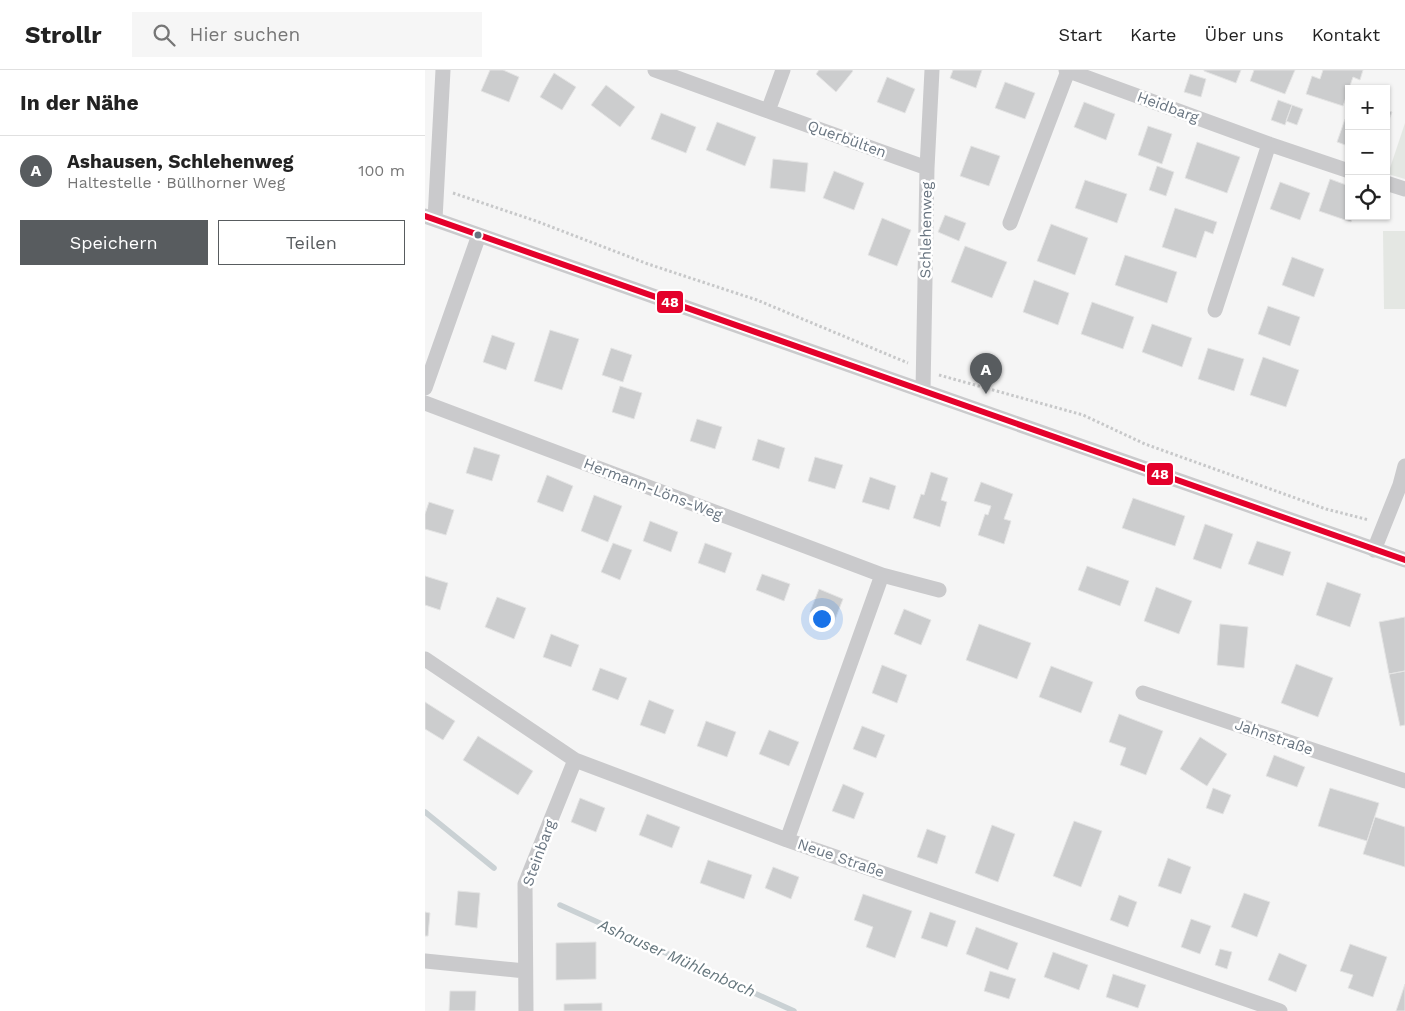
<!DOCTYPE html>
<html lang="de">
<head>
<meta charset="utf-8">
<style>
  :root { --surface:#fff; --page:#f6f6f6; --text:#222; --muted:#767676; --line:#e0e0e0; --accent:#585c5f }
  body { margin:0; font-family:"Work Sans",sans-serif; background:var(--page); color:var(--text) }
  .controls { position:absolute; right:15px; top:15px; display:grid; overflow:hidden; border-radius:0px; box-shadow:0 1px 4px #0004 }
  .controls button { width:45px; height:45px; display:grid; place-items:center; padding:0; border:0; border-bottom:1px solid var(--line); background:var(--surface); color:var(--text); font:25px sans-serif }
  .you { position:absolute; left:396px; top:548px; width:18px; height:18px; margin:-12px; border:4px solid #fff; border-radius:50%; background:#1a73e8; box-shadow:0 0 0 8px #1a73e833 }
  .badge { display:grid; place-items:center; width:32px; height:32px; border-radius:50%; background:var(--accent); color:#fff; font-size:16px; font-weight:700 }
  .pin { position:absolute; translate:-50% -41px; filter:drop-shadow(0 1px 2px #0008) }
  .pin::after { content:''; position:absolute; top:26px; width:18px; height:15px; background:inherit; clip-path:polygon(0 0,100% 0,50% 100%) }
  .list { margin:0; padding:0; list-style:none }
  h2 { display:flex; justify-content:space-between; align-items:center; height:65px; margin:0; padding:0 20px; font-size:21px }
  h2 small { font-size:16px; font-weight:400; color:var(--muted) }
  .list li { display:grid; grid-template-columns:32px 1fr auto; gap:15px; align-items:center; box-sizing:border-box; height:70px; padding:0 20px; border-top:1px solid var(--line) }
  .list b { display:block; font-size:19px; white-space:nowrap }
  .list p { margin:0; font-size:16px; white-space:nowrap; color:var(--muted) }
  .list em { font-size:16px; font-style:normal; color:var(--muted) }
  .actions { display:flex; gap:10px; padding:15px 20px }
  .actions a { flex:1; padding:11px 0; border:1px solid var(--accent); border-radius:0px; text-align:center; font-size:18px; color:var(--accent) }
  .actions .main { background:var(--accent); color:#fff }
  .icon { flex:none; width:28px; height:28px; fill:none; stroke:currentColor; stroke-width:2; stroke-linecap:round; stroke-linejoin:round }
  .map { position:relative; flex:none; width:980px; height:941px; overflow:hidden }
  header { display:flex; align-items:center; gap:30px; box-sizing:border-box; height:70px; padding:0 25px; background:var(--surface); border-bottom:1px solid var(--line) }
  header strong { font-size:24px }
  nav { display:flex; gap:28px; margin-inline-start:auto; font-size:18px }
  .search { width:350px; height:45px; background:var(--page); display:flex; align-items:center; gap:12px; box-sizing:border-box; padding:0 18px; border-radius:0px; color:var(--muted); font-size:19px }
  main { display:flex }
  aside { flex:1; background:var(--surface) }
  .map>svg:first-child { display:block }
  .green { fill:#e4e7e3 }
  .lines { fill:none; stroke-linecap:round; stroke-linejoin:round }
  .stream { stroke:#cad1d4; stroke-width:5.5 }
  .building { fill:#cccdce; stroke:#e4e4e4 }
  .path { stroke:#c7c8c9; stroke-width:3; stroke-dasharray:2.5 2.5; stroke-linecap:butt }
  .minor { stroke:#cacacc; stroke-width:15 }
  .bus-1-casing { stroke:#fff; stroke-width:10 }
  .bus-1 { stroke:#e4002b; stroke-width:6 }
  .bus-dot { fill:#697581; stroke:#fff; stroke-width:2 }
  .labels { text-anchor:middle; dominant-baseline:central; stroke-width:5; stroke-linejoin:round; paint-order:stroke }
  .street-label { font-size:15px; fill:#697581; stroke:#fff }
  .water-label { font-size:16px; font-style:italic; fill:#65767d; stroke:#fff }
  .line-badge { stroke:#fff; stroke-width:2 }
  .badge-label { font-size:14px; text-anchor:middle; font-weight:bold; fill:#fff }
</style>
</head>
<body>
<header>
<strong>Strollr</strong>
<div class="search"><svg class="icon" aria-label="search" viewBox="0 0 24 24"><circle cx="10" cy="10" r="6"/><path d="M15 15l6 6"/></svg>Hier suchen</div>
<nav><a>Start</a><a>Karte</a><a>Über uns</a><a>Kontakt</a></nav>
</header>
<main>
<aside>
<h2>In der Nähe<small></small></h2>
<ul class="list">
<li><span class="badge">A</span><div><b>Ashausen, Schlehenweg</b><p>Haltestelle · Büllhorner Weg</p></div><em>100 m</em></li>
</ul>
<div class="actions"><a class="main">Speichern</a><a>Teilen</a></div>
</aside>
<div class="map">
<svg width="980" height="941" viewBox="0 0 980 941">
  <rect width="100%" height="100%" fill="#f5f5f5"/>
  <path class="green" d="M980,53V109L963,104Z
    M958,161H980V239H959Z"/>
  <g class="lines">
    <path class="stream" d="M0,742L69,798
      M135,835L369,941"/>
  </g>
  <path class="building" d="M65,0H78L94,7L84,32L56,21Z
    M394,0H427L428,1L411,22L391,4Z
    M528,0H557L551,18L525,8Z
    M779,0H816L811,13L779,1Z
    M829,0H870L860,24L825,11Z
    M898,0H938L935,10L928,7L918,36L881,24L887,6L895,9Z
    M129,3L151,17L137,40L115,27Z
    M765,4L781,9L776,27L759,22Z
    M462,7L490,19L480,43L452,32Z
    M580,12L610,23L600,49L570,38Z
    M181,15L210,37L195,57L166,35Z
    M853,30L867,35L860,55L846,50Z
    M659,32L690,44L681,70L649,57Z
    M867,35L878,39L872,55L861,51Z
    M961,40L967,42L961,58Z
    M236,43L271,57L261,83L226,69Z
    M920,49L924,51L923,76L912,72Z
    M292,52L331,67L320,96L281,80Z
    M723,56L747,64L737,94L713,85Z
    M772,72L815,87L802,123L760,108Z
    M546,76L575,86L564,116L535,106Z
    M348,89L383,93L380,122L345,118Z
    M732,96L749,102L741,126L724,120Z
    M409,101L439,113L429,140L398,128Z
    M905,109L924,116V146H928L926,152L894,141Z
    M660,110L702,124L692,153L650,138Z
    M855,112L885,123L875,150L845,139Z
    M750,138L792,152L788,164L780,161L771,188L737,177Z
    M520,145L541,153L534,171L513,162Z
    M457,148L486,160L472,196L443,185Z
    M626,154L663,168L650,205L612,191Z
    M540,176L582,192L567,228L526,212Z
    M700,185L752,202L742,233L690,215Z
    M867,187L899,199L889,227L857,215Z
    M609,210L644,223L633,255L598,242Z
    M667,232L709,247L698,279L656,264Z
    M843,236L875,247L865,276L833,264Z
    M727,254L767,268L757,297L717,282Z
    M125,260L154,269L137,320L109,311Z
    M67,265L90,273L81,300L58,292Z
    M186,278L207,285L198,312L177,305Z
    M783,278L819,289L809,321L773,309Z
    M838,287L874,300L861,337L825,325Z
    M195,316L217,323L209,349L187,342Z
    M272,349L297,357L290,379L265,371Z
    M333,369L360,378L354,399L327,390Z
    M49,377L75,385L67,411L41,403Z
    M390,387L418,395L410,419L383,411Z
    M506,402L523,408L516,430L522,432L515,457L488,448L496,424L499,425Z
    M122,405L148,416L138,442L112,432Z
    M445,407L471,416L464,440L437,432Z
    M556,412L588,424L579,449L586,451L579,474L553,465L560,444L563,445L566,436L549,431Z
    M169,425L197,436L183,472L156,461Z
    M708,428L760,446L750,476L697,458Z
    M4,432L29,440L21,465L0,459V444Z
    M225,451L253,462L246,482L218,471Z
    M780,454L808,464L796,499L768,489Z
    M832,471L866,482L858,506L823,494Z
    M188,473L207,480L195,510L176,502Z
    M280,473L307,483L300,503L273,493Z
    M662,496L704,511L695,536L653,520Z
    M337,504L365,514L359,531L331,520Z
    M0,506L23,513L15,540L0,535Z
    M902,512L936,524L925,557L891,545Z
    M731,517L767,531L754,564L719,551Z
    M394,519L418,529L409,552L385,542Z
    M72,527L101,538L89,569L60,557Z
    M479,539L506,550L496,575L469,564Z
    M980,547V601L964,604L954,552Z
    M554,554L606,573L592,609L541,590Z
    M795,554L823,557L819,598L792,595Z
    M126,564L154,575L146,597L118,587Z
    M871,594L908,608L893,647L856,633Z
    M457,595L482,605L472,633L447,623Z
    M626,596L668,612L656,643L614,627Z
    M175,598L202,608L193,630L167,620Z
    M980,601V655L975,656L964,604Z
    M224,630L249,640L240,664L215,655Z
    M0,632L30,651L18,670L0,659Z
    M694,644L738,661L721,705L695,695L701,678L684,672Z
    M281,651L311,662L302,687L272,676Z
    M437,656L460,665L451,688L428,679Z
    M344,660L374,672L364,696L334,684Z
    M53,666L108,701L93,725L38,690Z
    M775,667L802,684L782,716L755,699Z
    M849,685L880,697L872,717L841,706Z
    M418,714L439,723L429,749L407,741Z
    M788,718L806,725L798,744L781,738Z
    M905,718L954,733L942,771L893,756Z
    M155,728L180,738L171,762L146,752Z
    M222,744L255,757L247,778L214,765Z
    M950,747L980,757V797L938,784Z
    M649,751L677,761L656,817L628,806Z
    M567,755L590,764L573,812L550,803Z
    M502,759L521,766L512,794L492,787Z
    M743,788L766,797L756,824L733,816Z
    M283,790L327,805L319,829L275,813Z
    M348,797L374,807L366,829L340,818Z
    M33,821L55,823L52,858L30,855Z
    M819,823L845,832L832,867L806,857Z
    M438,824L487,841L470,888L441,877L448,857L429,850Z
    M694,825L712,832L703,857L685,850Z
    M0,842L5,843L3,866H0Z
    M505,842L531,851L522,877L496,868Z
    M766,849L786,856L775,884L756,877Z
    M551,857L593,873L583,900L541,884Z
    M171,872V909L131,910V873Z
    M925,874L962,887L948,927L923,918L928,905L915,901Z
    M795,879L807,882L802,899L790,895Z
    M628,882L663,895L654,920L619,907Z
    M854,883L882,895L871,922L843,910Z
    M565,901L591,909L584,929L559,921Z
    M688,904L721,915L713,938L681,927Z
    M980,914V941H971Z
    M25,921H51L50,941H24Z
    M177,933V941H139V934Z"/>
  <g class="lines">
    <path class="path" d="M28,123L111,151L223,194L332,230L483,293
      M514,305L658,345L720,374L901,439L944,450"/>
    <path class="minor" d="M230,0L343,41
      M358,0L343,41L502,98
      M641,0L844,74L924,101
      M961,113L980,119
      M0,146L980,490
      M10,149L18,0
      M585,153L643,1
      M790,240L844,74
      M0,318L54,165
      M498,321L502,98L507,0
      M0,333L457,505L514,520
      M949,480L975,415L980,396
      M0,589L150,690L362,770L855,941
      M718,623L980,711
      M362,770L457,505
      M0,891L100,901
      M101,941L100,814L150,690"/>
    <defs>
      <path id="bus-1" d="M0,146L980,490"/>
    </defs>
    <use href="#bus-1" class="bus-1-casing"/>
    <use href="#bus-1" class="bus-1"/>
  </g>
  <circle class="bus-dot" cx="53" cy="165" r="4.5"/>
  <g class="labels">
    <g class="street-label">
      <text transform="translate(743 37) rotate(20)">Heidbarg</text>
      <text transform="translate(422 69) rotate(20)">Querbülten</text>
      <text transform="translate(501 160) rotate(-89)">Schlehenweg</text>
      <text transform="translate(228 419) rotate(21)">Hermann-Löns-Weg</text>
      <text transform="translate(849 667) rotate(19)">Jahnstraße</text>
      <text transform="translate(114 783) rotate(-70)">Steinbarg</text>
      <text transform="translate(416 788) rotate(19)">Neue Straße</text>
    </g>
    <g class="water-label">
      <text transform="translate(252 888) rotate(24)">Ashauser Mühlenbach</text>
    </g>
  </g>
  <g class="line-badge">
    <rect x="231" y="220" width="28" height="24" rx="5" fill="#e4002b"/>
    <rect x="721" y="392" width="28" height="24" rx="5" fill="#e4002b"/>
  </g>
  <g class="badge-label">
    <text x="245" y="237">48</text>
    <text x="735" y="409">48</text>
  </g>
</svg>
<div class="controls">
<button>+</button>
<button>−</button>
<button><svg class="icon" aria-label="locate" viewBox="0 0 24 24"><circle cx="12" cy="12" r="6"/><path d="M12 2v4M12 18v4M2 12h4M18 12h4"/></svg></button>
</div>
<div class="you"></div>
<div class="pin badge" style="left:561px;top:324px">A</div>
</div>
</main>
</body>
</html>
